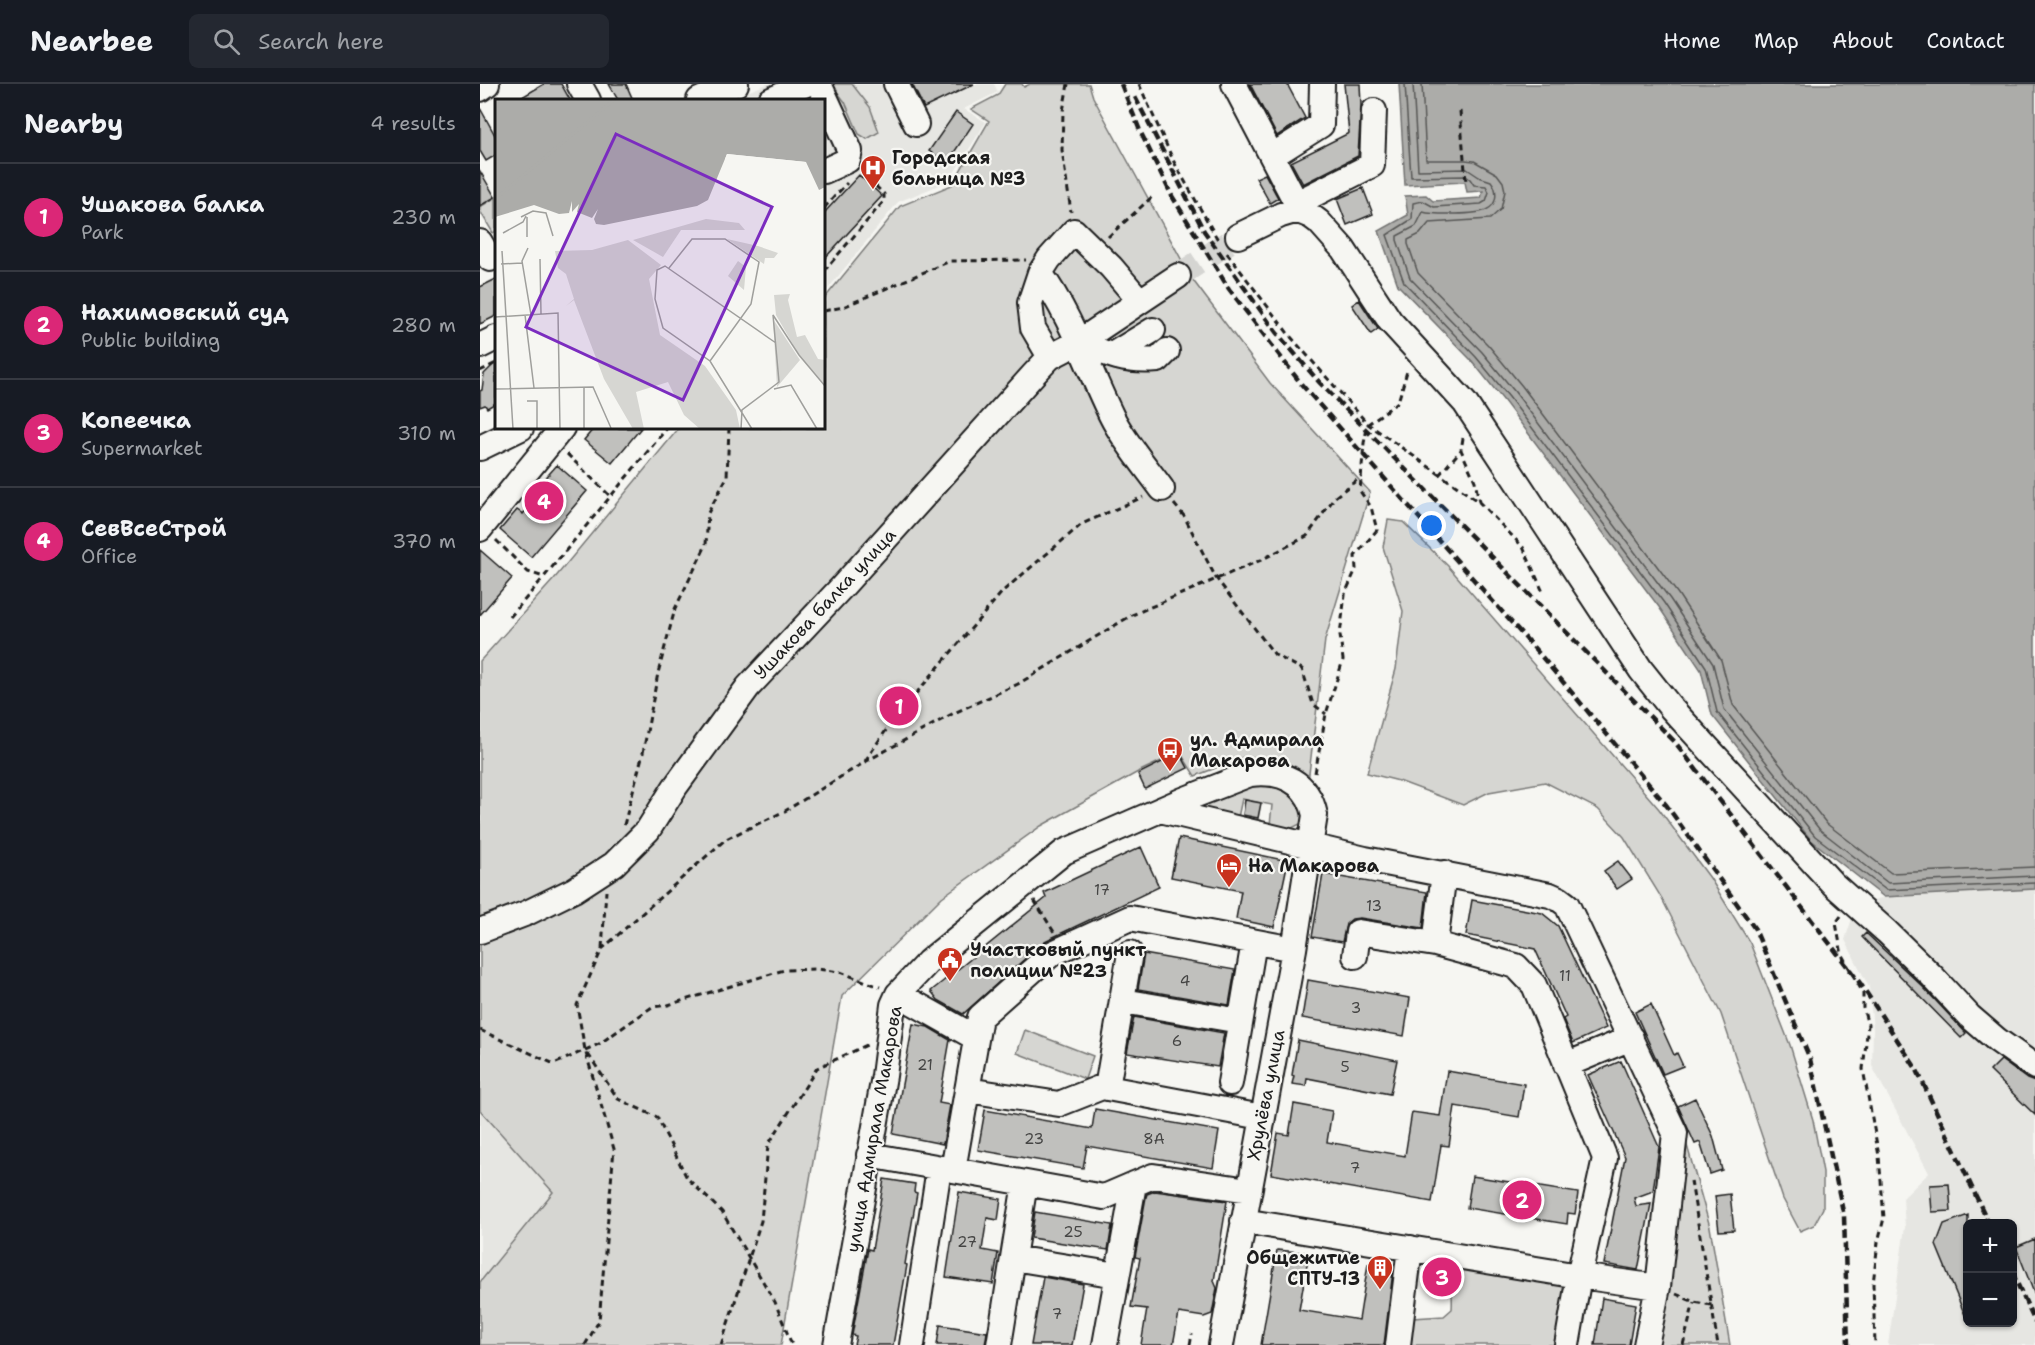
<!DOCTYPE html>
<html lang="en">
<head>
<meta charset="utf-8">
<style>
  :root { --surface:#171b24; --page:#242831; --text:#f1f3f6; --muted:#9ea1a6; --line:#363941; --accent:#db2777 }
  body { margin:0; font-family:"Shantell Sans",sans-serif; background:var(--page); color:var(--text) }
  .controls { position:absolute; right:18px; bottom:18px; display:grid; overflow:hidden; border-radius:9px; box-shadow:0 2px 4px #0004 }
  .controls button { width:54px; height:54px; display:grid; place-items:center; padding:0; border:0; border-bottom:2px solid var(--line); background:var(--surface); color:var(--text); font:30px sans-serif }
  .you { position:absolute; left:952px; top:442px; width:21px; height:21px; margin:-15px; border:4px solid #fff; border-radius:50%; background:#1a73e8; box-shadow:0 0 0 9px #1a73e833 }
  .badge { display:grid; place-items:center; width:39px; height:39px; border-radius:50%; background:var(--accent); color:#fff; font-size:20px; font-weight:700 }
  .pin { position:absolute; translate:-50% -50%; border:3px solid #fff; box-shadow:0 2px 6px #0006 }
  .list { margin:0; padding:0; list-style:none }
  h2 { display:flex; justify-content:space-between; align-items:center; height:78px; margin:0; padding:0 24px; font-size:26px }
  h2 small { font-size:20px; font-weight:400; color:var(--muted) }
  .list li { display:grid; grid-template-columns:39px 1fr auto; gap:18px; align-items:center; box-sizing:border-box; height:108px; padding:0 24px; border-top:2px solid var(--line) }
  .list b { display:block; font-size:22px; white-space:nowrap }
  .list p { margin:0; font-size:20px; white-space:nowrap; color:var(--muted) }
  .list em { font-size:20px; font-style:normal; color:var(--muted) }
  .icon { flex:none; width:33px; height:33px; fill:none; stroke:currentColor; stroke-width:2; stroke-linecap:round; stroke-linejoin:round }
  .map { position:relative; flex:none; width:1555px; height:1261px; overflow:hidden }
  header { display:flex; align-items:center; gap:36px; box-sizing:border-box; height:84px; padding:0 30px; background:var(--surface); border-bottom:2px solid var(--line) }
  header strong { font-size:28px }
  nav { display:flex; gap:33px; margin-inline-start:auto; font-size:21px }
  .search { width:420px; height:54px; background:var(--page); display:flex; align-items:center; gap:15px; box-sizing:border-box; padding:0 21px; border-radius:9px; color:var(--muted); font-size:22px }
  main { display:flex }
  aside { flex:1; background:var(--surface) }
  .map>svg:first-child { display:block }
  .built { fill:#e6e6e2; fill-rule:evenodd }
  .green { fill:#d6d6d2; stroke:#797977; stroke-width:1.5 }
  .water { fill:#acaca9; stroke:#727271; stroke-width:1.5 }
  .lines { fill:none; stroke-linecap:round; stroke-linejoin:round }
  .shore { stroke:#565654; stroke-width:1.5 }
  .building { fill:#c0c0bd; stroke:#1c1c1c; stroke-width:1.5 }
  .minor-tunnel { stroke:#d5d5d2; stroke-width:24; stroke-dasharray:24 12; stroke-linecap:butt }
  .minor-casing { stroke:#1c1c1c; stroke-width:28 }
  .path { stroke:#1c1c1c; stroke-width:3; stroke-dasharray:6 4.5; stroke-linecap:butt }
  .minor { stroke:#f6f6f2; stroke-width:24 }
  .rail { stroke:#1c1c1c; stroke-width:4.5; stroke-dasharray:9 4.5; stroke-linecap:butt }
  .labels { text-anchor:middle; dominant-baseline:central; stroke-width:4.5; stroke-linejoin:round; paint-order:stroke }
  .number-label { font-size:15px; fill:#454544 }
  .poi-label { font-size:18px; font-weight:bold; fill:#1c1c1c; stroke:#f6f6f2; text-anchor:start }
  .street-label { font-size:18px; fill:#1c1c1c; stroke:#f6f6f2 }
  .inset-river { fill:none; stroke:#acaca9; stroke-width:3 }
  .inset-road { fill:none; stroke:#9f9f9c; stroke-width:1.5 }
  .view { fill:#7b2cbf; fill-opacity:0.15; stroke:#7b2cbf; stroke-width:3 }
  .inset-edge { fill:none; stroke:#1c1c1c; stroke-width:3 }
</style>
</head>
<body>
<header>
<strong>Nearbee</strong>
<div class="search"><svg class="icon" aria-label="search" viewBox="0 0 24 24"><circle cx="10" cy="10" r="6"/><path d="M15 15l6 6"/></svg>Search here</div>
<nav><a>Home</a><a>Map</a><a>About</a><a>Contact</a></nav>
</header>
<main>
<aside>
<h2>Nearby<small>4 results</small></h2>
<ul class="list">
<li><span class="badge">1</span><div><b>Ушакова балка</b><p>Park</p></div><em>230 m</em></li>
<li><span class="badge">2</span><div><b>Нахимовский суд</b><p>Public building</p></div><em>280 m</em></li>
<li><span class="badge">3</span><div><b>Копеечка</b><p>Supermarket</p></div><em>310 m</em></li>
<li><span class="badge">4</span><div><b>СевВсеСтрой</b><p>Office</p></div><em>370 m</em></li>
</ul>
</aside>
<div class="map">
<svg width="1555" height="1261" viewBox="0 0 1555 1261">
  <rect width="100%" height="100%" fill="#f6f6f2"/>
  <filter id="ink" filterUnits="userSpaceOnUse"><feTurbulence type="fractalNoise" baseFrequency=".0167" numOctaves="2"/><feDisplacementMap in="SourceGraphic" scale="12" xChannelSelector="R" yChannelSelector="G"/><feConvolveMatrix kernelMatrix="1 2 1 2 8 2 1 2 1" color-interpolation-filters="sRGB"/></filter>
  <g filter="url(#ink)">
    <path class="built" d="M287,0H514L518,8L484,25L506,38L469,97L418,118L344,210V16H247Z
      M1555,805V1261H1408L1425,1143L1423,1114L1449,1089L1392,982L1393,945L1389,903L1365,856L1376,822L1404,813ZM1488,1140H1532V1238H1488Z
      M0,1026L73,1108L0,1198Z"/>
    <path class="green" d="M351,0H372L390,23L399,48L387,55L379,50L365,18Z
      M525,0H542L544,3L550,0H609L613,13L712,195L790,299L890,408L845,556L828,698L816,683L789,674L764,673L715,692L700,668L658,688L561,742L462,813L362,912L301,1261H0V1198L73,1108L0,1026V577L74,495L199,344H344V215L420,122L472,101L509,37L491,25L518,11Z
      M16,113V147L13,149L0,127V123Z
      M908,436L923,438L968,482L1179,725L1230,794L1270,859L1310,961L1333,1036L1343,1088V1124L1334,1141L1320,1147L1303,1115L1241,930L1181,813L1144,753L1118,725L1065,698L1009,708L983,721L919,697L887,689L916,585L923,527L903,463Z
      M778,696C807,707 812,708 828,736L812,744L790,741L792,721L762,715L757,738L707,728Z
      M545,946L613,972L605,995L537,969Z
      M1206,1058L1230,1143L1250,1261H1162L1196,1059Z
      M963,1179L1086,1199L1082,1261H927L933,1234L964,1232L972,1225C973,1213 971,1203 972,1191L961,1187Z"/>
    <path class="water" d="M919,0H1555V805L1404,813L1331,756L1232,631L1221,586L1179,523L1024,317L992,277L918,201L899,147L928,131L925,112L946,111L953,117L1001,114L1003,107L987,108L985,98L925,101Z"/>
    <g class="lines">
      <path class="shore" d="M925,0L931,93L986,92L990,95L994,101L1006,102L1009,108L1006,117L1001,120L954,123L943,117L933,119L932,135L907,151L924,198L996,273L1029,313L1184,519L1226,583L1237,628L1335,752L1406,806L1555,799
        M933,0L938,86L987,85L999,93L1011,97C1018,106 1018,121 1006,126C997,131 953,131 943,128L936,142L917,152V156L930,194L1002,268L1035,308L1190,515L1233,580L1244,625L1340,746L1408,799L1555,792
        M942,0L946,76H985L994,77L1017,90L1023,98L1025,107L1021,125L1010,135L949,139L940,150L928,156V160L938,189L1009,262L1042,302L1198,510L1241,576L1253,621L1347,740L1411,789L1555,783"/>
    </g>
    <path class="building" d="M64,0H81L90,16H37Z
      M129,0H146L153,16H138Z
      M432,0H494L444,24Z
      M770,0H807L825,34L797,52Z
      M864,0H880L881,21L878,72L823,100L811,78L869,49Z
      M0,24L16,53V71L6,77L0,67Z
      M476,28L493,40L467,79L449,67Z
      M0,87L15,113L0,122Z
      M785,90L798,114L790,119L776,94Z
      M379,91L402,112L344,175V129Z
      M883,104L893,130L867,141L857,115Z
      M16,195V232L0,240V203Z
      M879,216L898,245L891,250L872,221Z
      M16,278V319L7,324L5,321L0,323V307L2,306L4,290Z
      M114,344H161L132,379L104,356Z
      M77,381L107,407L51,473L20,446L37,426L43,430L67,402L62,398Z
      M0,466L32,494L0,531Z
      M700,669L708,684L665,705L658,690Z
      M765,716L781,719L778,734L763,731Z
      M699,754L808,777L794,843L756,835L761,807L691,793Z
      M661,763L679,803L565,857L483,930L458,916L451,907L566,814L564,809Z
      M1138,777L1152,795L1137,805L1124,787Z
      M843,790L947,808L943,844L880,834L872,835L866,840L862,858L832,853Z
      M992,816L1062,829L1078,842L1126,944L1093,959L1083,935L1086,933L1055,865L986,851Z
      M1386,849L1443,903L1486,949L1481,954L1382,853Z
      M664,870L755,886L749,921L658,905Z
      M828,896L930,914L924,952L822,934Z
      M1171,920L1194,971L1197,969L1203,982L1183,990L1155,928Z
      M654,933L744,949L738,983L647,969Z
      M433,940L448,943L470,956L459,1019L470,1021L463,1060L413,1050Z
      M818,956L917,976L910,1010L827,994L826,1002L812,1000L814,992L812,991Z
      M1521,976L1547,995L1555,998V1031L1510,987Z
      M1141,977L1179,1063L1173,1107L1154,1114L1156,1122L1171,1120L1158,1186L1124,1180L1145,1073L1108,991Z
      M967,987L1044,1000L1039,1033L975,1022L969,1062L961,1061L952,1118L791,1090L798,1049L809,1051L814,1020L852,1027L847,1058L925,1072L932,1028L960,1032Z
      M1215,1014L1233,1052L1242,1086L1230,1090L1220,1058L1215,1060L1198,1022Z
      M615,1025L739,1047L733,1084L607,1062L603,1084L498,1066L505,1026L612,1045Z
      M992,1092L1098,1109L1095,1130L1088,1129L1087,1140L987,1124Z
      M404,1095L435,1100L434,1108L437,1109L425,1180L427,1181L413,1261H374L376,1252L372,1251L388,1165L392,1166Z
      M1469,1100L1471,1127L1452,1128L1450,1101Z
      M675,1107L747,1117L734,1197L737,1204L732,1230L724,1233L699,1229L693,1261H661L667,1225L651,1223L660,1174L655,1173L666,1113L667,1110Z
      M479,1108L521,1115L518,1136L507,1134L502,1166L518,1169L513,1200L466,1193Z
      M1250,1110L1254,1146L1239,1147L1235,1112Z
      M555,1128L632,1141L628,1166L551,1154Z
      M1488,1131V1236H1487L1456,1161L1464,1140Z
      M1555,1155V1208L1554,1209L1536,1163Z
      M797,1166L829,1169L819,1226L879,1236L888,1180L902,1182V1185L913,1187L904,1261H781Z
      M563,1193L603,1200L592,1261H551Z
      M1122,1214L1156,1220L1149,1261H1115Z
      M460,1241L507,1248L505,1261H457Z"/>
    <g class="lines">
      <path class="minor-tunnel" d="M698,192L758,152"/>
      <defs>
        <path id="minor" d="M99,0L108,16
          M337,0H339L370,67L368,76L344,87
          M416,0L436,40
          M754,0L821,128
          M0,5L7,0
          M219,16L256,0
          M291,16L326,0
          M792,72L841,41L842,0
          M817,119L892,81L894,27
          M758,152L801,131L811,128H821L831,132L839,138L863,165L910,237L985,319L1161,586L1192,625L1353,800L1407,848L1453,893L1489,932L1517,956L1555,983
          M0,158L10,175
          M560,189C592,233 608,285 632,333C644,357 666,383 682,405
          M599,258C628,271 645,279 678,276L687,267
          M0,262L16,254
          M632,271L673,246
          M570,273L553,244L550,219L560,189L569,175L594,147L631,183L660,217
          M0,364L41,344
          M0,445L82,344
          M680,726L885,775L1070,811L1079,815L1087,821L1195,1049L1178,1203L1166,1261
          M964,789L955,860L1036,882L1054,901L1125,1074L1099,1192L1087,1261
          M0,847L47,829L94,806L134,780L168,746L195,703L268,603L362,503L553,291L570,273L599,258L698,192
          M875,872L878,848L955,860
          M418,910L496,954
          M643,917L760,937
          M1086,981L1151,954
          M750,999L774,858
          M627,1004L650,869
          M487,1006L579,1020L622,1003L782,1033
          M389,1071L624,1113L673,1092L769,1106
          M473,1086L500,933L571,870L650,834L814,865
          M763,1137L1099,1192L1178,1203
          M533,1174L637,1191
          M356,1261L404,992L413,921L418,910L448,878L584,768L703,716L770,690C803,686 828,698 835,731L814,865L741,1261
          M432,1261L459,1084
          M519,1261L545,1099
          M625,1261L654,1100
          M918,1261L930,1164"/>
      </defs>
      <use href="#minor" class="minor-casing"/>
      <path class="path" d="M588,0L583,27L582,66L591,128
        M659,0L694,78L738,156
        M980,27L986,98
        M344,124L367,99
        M628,153L672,113
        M747,169L810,252L888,340L999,418L1043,463L1063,508
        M344,187L404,117V110L382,89
        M344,227L363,223L470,177L546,176
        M0,287L16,279
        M983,354L981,366L995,397L999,418
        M87,370L130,412
        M959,391L981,366
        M694,420L704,432L736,494L795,571L822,585L833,620L846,630
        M16,456L48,488L64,493L187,344
        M30,533L64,493
        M385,677L411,639L523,507L602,440L663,413
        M835,689L846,630L863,576L860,551L865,510L876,485L875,472L897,446L891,423L880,407L884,359L888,340L918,318L928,284
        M144,741L163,669L178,589L195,525L226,461L228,429L247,393L249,344
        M554,816L574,848
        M1361,832L1356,839L1362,871L1383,909V924L1388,941L1383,985L1399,1072L1404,1134L1398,1158L1393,1200L1395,1261
        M122,864L126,807
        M0,946L74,980L119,960L172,923L188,921L304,886L337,885L360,888L400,903
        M108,970L138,1015L177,1033L207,1094L242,1128L295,1218L312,1261
        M1211,1097L1238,1261
        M1196,1210L1214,1218L1232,1221
        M105,1261L119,1237L134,1065L105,966L97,921L122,865L246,755L305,727L385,678L474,629L538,600L652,531L781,476L827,452L855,413L882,392
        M241,1261L281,1137L288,1061L337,984L389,960
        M710,1261L712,1250
        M1203,1261L1214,1218"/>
      <use href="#minor" class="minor"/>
      <path class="rail" d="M641,0L661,49L692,112L749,205L822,301L1062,573L1187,722L1275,845L1330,975L1364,1132L1368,1261
        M655,13L724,147L796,248L840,299L1195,658L1380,899L1437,986L1509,1140
        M1532,1188L1555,1238"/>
    </g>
  </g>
  <defs>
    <symbol id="hospital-pin" viewBox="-11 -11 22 30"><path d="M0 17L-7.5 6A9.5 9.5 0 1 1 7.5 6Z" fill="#c8321e" stroke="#f6f6f2"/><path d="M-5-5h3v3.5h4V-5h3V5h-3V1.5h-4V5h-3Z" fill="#fff"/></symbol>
    <symbol id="bus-pin" viewBox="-11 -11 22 30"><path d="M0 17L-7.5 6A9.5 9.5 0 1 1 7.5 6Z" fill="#c8321e" stroke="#f6f6f2"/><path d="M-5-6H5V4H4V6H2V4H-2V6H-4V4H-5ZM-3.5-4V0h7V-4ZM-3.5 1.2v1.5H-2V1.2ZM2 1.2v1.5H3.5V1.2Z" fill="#fff"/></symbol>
    <symbol id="hotel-pin" viewBox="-11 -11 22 30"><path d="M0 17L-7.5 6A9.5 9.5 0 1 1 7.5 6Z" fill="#c8321e" stroke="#f6f6f2"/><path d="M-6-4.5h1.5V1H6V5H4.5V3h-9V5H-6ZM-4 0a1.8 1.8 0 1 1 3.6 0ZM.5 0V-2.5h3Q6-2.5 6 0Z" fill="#fff"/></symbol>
    <symbol id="civic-pin" viewBox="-11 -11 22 30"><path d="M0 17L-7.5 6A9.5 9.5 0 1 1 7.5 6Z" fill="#c8321e" stroke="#f6f6f2"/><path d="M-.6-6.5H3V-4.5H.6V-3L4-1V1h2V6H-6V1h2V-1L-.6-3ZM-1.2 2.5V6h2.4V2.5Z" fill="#fff"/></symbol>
    <symbol id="building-pin" viewBox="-11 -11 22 30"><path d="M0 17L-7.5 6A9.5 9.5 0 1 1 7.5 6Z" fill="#c8321e" stroke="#f6f6f2"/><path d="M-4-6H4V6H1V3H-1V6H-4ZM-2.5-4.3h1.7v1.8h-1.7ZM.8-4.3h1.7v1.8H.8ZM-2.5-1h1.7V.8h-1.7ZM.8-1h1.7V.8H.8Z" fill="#fff"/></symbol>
  </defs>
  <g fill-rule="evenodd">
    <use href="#hospital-pin" x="378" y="69" width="30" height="40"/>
    <use href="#bus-pin" x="675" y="651" width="30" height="40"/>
    <use href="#hotel-pin" x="734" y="767" width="30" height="40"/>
    <use href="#civic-pin" x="455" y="861" width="30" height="40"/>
    <use href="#building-pin" x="885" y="1169" width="30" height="40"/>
  </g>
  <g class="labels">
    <g class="number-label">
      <text x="622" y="806">17</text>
      <text x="894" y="822">13</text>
      <text x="1085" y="892">11</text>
      <text x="705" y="897">4</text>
      <text x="876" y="924">3</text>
      <text x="697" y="957">6</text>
      <text x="445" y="981">21</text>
      <text x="865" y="983">5</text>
      <text x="554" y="1055">23</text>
      <text x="674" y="1055">8А</text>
      <text x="875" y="1084">7</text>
      <text x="593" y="1148">25</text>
      <text x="487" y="1158">27</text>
      <text x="577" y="1230">7</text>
    </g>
    <g class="poi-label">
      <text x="412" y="74">Городская<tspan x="412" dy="21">больница №3</tspan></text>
      <text x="710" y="656">ул. Адмирала<tspan x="710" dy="21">Макарова</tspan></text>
      <text x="768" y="782">На Макарова</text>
      <text x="490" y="866">Участковый пункт<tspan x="490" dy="21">полиции №23</tspan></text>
      <text x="880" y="1174" text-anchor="end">Общежитие<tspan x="880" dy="21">СПТУ-13</tspan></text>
    </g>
    <g class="street-label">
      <text transform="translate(345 520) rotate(-47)">Ушакова балка улица</text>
      <text transform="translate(786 1011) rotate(-79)">Хрулёва улица</text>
      <text transform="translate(394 1045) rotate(-80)">улица Адмирала Макарова</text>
    </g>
  </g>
  <g transform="translate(15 15)">
    <rect width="330" height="330" fill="#f6f6f2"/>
    <path d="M211,120L244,124L250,131H186L168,158L138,141ZM232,140L263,147L283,154L279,159H270L269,165ZM133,141L166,166L154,180L165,236L210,267L241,311L245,330H205L189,316L173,283L141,293L149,330H138L109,280L79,201L71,207L79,200L71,175L63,169L60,152L97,151ZM243,162L251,168L249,191L233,177ZM295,195L293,201L302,238L310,236L323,260L330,261V286L304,256L281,216L279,196ZM278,220L305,261L282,288Z" fill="#d6d6d2"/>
    <path d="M0,0H330V88L324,91L311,63L232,55L213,101L202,107L109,126L101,125L99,120L103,110L97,119L82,113L84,105L77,113V102L74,114L64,115L39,106L0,118Z" fill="#acaca9"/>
    <path d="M232,55L311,63L309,66L230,60Z" fill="#f6f6f2"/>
    <path class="inset-river" d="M0,100L120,0"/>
    <path class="inset-road" d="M26,118L38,112L51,114L58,137M8,134L28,123L31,117M32,138V118M33,149L27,162L36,216M7,152L18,330M45,160L46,215M6,165L27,164M174,169L197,140H230L264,163L256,205L215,262M30,216L39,289M0,218L63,214L65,330M89,288V330M0,290L98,288L116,329M279,290L296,286L322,330M32,302H42V330M246,330L247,311L284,283L278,216L304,256L330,287M257,330L215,262L168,229L160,200L162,171L170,167L281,244"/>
    <path class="view" d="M121,35L277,108L188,301L31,228Z"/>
    <rect width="330" height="330" class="inset-edge"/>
  </g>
</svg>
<div class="controls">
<button>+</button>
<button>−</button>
</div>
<div class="you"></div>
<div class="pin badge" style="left:419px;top:622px">1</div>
<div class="pin badge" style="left:1042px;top:1116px">2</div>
<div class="pin badge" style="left:962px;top:1193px">3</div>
<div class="pin badge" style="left:64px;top:417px">4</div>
</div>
</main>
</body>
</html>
